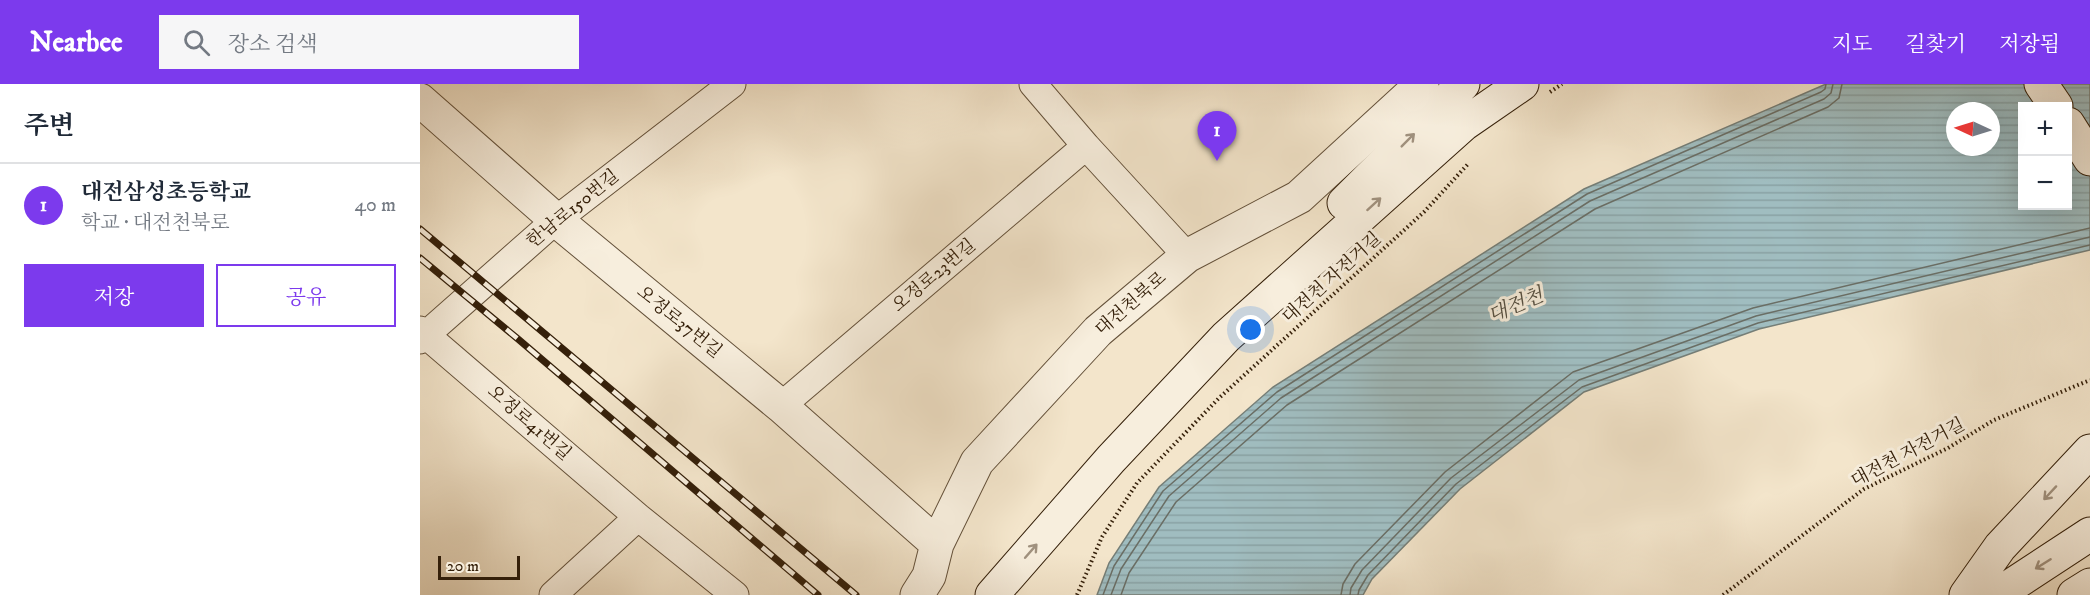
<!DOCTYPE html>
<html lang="ko">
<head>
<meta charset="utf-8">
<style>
  :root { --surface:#fff; --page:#f6f6f7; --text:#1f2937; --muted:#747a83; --line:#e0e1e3; --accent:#7c3aed }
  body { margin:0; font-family:"IM FELL DW Pica","Noto Serif KR",serif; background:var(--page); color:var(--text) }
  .controls { position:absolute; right:18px; top:18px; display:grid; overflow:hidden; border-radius:0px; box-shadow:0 6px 24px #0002 }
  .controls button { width:54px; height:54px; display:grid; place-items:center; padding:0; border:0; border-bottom:2px solid var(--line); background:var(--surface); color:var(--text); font:30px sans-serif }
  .compass { position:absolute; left:1526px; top:18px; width:54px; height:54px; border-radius:50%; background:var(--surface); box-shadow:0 6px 24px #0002; rotate:274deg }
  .scale { position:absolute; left:18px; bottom:15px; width:82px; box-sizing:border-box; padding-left:6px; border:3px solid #35200a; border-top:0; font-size:16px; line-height:21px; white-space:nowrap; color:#35200a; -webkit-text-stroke:4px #f7eedd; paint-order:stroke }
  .you { position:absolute; left:831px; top:246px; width:21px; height:21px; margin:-15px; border:4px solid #fff; border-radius:50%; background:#1a73e8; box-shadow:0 0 0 9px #1a73e833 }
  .badge { display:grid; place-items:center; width:39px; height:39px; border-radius:50%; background:var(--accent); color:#fff; font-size:20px; font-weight:700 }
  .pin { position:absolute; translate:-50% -50px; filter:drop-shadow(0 2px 3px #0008) }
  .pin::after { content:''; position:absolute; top:32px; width:21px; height:18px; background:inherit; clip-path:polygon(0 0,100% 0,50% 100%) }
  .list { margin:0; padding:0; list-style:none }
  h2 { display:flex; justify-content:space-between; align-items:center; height:78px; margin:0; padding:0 24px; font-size:26px }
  h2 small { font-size:20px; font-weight:400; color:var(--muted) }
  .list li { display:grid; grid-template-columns:39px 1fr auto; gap:18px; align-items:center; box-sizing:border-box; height:84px; padding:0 24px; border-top:2px solid var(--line) }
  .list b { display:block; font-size:22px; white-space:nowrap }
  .list p { margin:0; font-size:20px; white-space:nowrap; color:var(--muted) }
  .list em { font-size:20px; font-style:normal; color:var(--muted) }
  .actions { display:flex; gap:12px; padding:18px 24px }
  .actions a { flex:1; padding:14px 0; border:2px solid var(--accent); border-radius:0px; text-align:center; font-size:21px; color:var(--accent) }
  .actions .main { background:var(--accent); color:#fff }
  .icon { flex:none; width:33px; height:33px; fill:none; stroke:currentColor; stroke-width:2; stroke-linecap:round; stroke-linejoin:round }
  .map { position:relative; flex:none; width:1670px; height:511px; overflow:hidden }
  header { display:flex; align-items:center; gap:36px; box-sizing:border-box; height:84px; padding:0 30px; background:var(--accent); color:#fff }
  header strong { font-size:28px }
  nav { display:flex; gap:33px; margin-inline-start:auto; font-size:21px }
  .search { width:420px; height:54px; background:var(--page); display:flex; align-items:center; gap:15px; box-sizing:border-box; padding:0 21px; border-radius:0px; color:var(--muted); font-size:22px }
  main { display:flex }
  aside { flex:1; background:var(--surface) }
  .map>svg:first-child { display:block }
  .water { fill:url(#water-rules); stroke:#757e77; stroke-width:1.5; fill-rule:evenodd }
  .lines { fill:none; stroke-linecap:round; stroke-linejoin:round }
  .shore { stroke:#6a6e65; stroke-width:1.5 }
  .minor-casing { stroke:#64513a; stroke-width:29 }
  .tertiary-casing { stroke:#64513a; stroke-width:35 }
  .secondary-casing { stroke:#35200a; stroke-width:35 }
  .path { stroke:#35200a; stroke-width:4; stroke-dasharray:1.5 3; stroke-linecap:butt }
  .minor { stroke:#f7eedd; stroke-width:27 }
  .tertiary { stroke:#f7eedd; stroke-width:33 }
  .secondary { stroke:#f7eedd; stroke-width:33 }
  .rail-casing { stroke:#35200a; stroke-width:7 }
  .rail { stroke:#f7eedd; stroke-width:4.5; stroke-dasharray:14; stroke-linecap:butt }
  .oneway { stroke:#a0917e }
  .labels { text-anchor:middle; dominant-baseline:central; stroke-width:6; stroke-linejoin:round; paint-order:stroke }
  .street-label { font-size:18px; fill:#35200a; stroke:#f7eedd }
  .water-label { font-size:20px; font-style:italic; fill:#554f41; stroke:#f7eedd }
</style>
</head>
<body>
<header>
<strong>Nearbee</strong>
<div class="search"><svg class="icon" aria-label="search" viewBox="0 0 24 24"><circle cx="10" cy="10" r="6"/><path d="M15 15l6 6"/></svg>장소 검색</div>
<nav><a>지도</a><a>길찾기</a><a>저장됨</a></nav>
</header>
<main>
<aside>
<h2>주변<small></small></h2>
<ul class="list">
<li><span class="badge">1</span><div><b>대전삼성초등학교</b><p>학교 · 대전천북로</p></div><em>40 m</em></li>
</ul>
<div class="actions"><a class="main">저장</a><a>공유</a></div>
</aside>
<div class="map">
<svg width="1670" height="511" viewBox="0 0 1670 511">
  <defs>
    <pattern id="water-rules" width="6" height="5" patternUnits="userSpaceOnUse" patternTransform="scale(1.5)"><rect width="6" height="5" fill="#a0bdc0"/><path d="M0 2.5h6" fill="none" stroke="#8aa2a4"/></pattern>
  </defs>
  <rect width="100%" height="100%" fill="#f3e5cb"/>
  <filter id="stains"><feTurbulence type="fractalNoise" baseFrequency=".00333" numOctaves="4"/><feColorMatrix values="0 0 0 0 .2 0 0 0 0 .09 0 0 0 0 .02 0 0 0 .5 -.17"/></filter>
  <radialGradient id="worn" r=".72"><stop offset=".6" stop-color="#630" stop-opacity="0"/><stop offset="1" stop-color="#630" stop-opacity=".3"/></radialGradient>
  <path class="water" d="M1406,0H1670V166L1339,245L1164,308L1040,405L952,495L943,511H677L689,479L739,403L853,303L1164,105ZM1602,22H1648V122H1602ZM1535,27H1571V63H1535Z"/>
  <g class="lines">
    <path class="shore" d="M683,511L694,482L743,407L857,308L1167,110L1401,8L1405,5L1406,0
      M691,511L701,485L749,412L861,314L1170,117L1404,15L1411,9L1413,0
      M701,511L709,489L756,418L867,321L1175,125L1408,23L1419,14L1422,0
      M921,511L923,500L935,480L1025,388L1153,288L1333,224L1670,144
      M930,511L931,504L942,486L1031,394L1159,296L1336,232L1670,153
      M938,511L939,506L948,491L1036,400L1162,303L1338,239L1670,161"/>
    <defs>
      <path id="minor" d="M613,0L666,62L767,172
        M0,246L218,433L315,511
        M0,256L136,136L312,0
        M361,322L666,62
        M133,511L218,433"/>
      <path id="tertiary" d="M0,16L136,136L361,322L517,460
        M497,511L509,492L517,460L557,378L678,247L767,172L879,113L1002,0"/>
      <path id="secondary" d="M1621,0L1636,22
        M1648,40L1670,75
        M924,119L1043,0
        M572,511L691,375L806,253L1044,40L1102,0
        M1546,511L1580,463L1670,367
        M1577,511L1670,450
        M1654,511L1670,501"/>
    </defs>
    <use href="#minor" class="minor-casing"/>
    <use href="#tertiary" class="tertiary-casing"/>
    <use href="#secondary" class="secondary-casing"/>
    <path class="path" d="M1130,8L1142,0
      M657,511L682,453L717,399L799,314L1004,128L1048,80
      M1303,511L1444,405L1528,364L1574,336L1670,296"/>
    <use href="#minor" class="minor"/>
    <use href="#tertiary" class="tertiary"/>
    <use href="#secondary" class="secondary"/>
    <defs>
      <path id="rail" d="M0,145L436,511
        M0,174L98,255L398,511"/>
    </defs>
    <use href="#rail" class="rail-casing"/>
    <use href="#rail" class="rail"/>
  </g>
  <defs><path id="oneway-shaft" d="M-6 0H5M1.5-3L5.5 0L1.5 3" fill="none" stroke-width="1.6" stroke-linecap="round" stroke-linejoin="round" transform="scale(1.5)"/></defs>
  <g class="oneway">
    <use href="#oneway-shaft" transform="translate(988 56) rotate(-45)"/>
    <use href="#oneway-shaft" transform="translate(954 120) rotate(-42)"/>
    <use href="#oneway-shaft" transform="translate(1630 409) rotate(133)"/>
    <use href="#oneway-shaft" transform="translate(611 467) rotate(-49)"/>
    <use href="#oneway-shaft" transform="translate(1623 480) rotate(148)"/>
  </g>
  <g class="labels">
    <g class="street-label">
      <text transform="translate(153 125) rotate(-39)">한남로150번길</text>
      <text transform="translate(514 192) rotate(-40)">오정로23번길</text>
      <text transform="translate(912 194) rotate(-42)">대전천 자전거길</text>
      <text transform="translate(711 220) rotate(-41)">대전천북로</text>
      <text transform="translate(259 238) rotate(39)">오정로37번길</text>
      <text transform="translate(109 339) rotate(41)">오정로41번길</text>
      <text transform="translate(1488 369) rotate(-28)">대전천 자전거길</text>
    </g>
    <g class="water-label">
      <text transform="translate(1096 222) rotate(-23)">대전천</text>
    </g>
  </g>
  <rect width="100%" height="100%" filter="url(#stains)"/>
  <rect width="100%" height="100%" fill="url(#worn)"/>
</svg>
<div class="controls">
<button>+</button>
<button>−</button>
</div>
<svg class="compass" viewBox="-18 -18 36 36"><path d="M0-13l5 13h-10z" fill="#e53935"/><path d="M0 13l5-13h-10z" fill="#747a83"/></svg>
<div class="scale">20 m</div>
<div class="you"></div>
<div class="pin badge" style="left:797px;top:77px">1</div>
</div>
</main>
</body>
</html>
